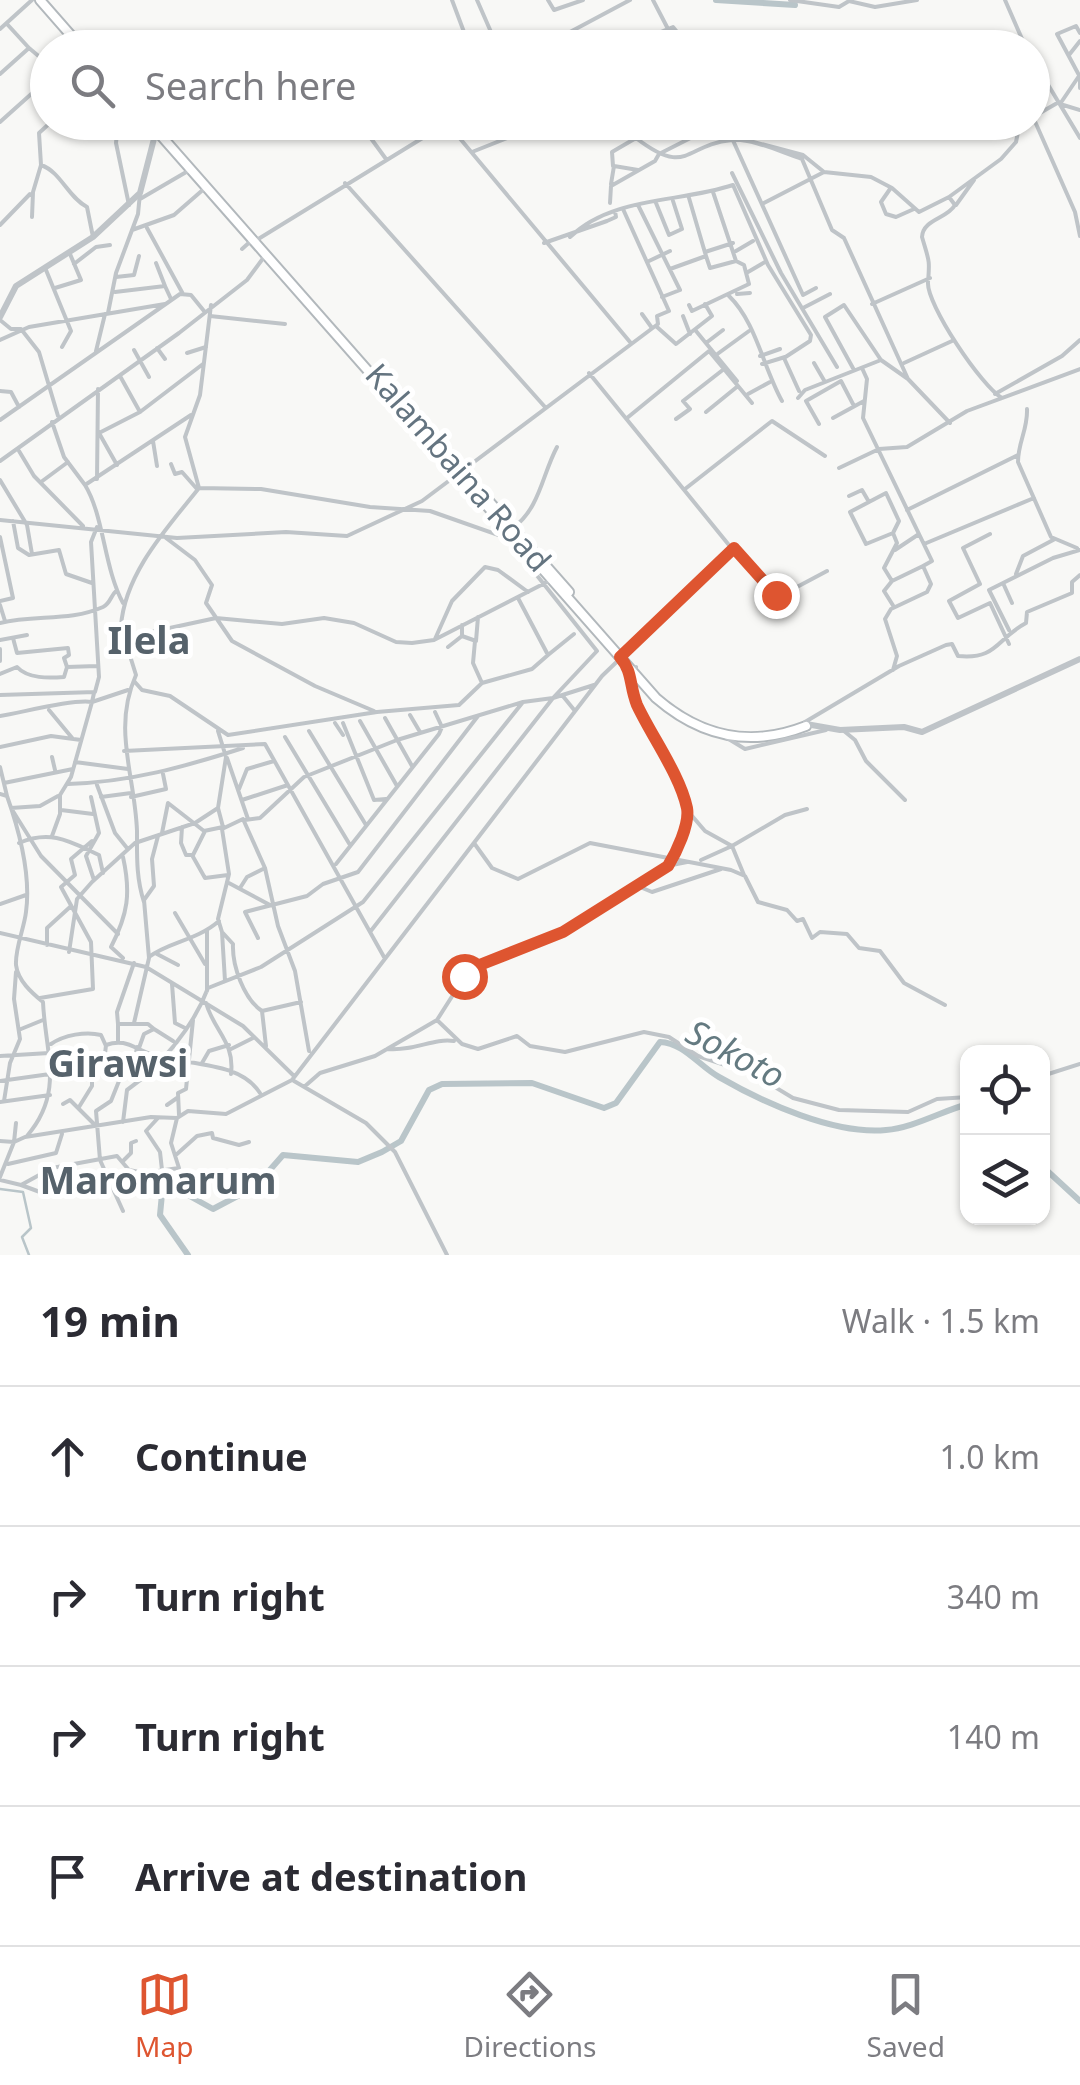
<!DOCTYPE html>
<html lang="en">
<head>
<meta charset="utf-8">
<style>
  :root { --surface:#fff; --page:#f2f2f3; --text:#2b2b33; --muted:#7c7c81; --line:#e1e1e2; --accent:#de5530 }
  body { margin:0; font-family:"Noto Sans",sans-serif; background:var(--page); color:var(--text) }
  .controls { position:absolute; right:30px; bottom:30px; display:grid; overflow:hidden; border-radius:20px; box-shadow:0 2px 8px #0004 }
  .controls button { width:90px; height:90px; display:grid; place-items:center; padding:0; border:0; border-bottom:2px solid var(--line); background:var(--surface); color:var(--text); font:50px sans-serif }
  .stop { position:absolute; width:30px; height:30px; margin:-22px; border:8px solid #de5530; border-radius:50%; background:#fff }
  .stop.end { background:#de5530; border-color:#fff; box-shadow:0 2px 10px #0008 }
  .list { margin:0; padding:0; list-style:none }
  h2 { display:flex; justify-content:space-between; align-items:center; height:130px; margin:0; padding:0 40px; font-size:42px }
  h2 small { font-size:32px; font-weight:400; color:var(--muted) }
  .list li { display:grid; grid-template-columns:65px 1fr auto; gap:30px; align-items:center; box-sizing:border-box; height:140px; padding:0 40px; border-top:2px solid var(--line) }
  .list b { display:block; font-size:38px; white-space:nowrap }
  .list em { font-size:32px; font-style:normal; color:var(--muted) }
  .icon { flex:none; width:55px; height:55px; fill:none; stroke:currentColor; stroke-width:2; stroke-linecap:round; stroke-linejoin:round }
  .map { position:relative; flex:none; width:1080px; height:1255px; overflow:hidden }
  .search { position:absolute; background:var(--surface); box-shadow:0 2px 8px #0004; left:30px; right:30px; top:30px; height:110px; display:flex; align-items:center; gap:25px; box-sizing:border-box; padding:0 35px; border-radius:55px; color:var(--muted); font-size:38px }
  .sheet { height:690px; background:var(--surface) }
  nav { display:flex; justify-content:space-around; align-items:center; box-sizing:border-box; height:140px; border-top:2px solid var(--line); background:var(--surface); font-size:28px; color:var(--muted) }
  nav a { display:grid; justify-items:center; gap:5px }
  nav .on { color:var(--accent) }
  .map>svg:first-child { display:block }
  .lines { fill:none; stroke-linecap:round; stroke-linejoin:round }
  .stream { stroke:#b9c5c9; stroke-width:2.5 }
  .river { stroke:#b9c5c9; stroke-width:6 }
  .secondary-casing { stroke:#b2b8bc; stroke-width:12 }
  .minor { stroke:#bfc4c8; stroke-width:4 }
  .tertiary { stroke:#bfc4c8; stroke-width:6 }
  .secondary { stroke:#fff; stroke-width:8 }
  .route { stroke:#de5530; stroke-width:12 }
  .labels { text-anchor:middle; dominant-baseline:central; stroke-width:10; stroke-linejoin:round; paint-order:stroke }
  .street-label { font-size:32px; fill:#647480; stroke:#fff }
  .water-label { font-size:35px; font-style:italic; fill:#647a81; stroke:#fff }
  .quarter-label { font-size:38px; font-weight:bold; fill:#56626b; stroke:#fff }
</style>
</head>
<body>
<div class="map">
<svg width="1080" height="1255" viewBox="0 0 1080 1255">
  <rect width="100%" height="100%" fill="#f8f8f6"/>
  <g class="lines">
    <path class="stream" d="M0,1189L23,1192L31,1228L22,1237L29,1255"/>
    <path class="river" d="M716,0L795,5
      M1042,1166L1080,1201
      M188,1255L160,1215L162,1194L177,1189L213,1209L255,1187L283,1155L358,1162L382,1152L401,1141L429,1090L442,1084L532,1083L604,1108L616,1103L660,1042C684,1043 699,1066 719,1077C764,1103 835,1135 886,1130C913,1128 942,1111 968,1104"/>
    <defs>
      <path id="secondary" d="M40,0L82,48
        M149,122L656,698C701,737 750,748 806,726
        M377,374L569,592"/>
    </defs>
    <use href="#secondary" class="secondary-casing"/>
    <path class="minor" d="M452,0L470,48
      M477,0L498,48
      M548,0L554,10L583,0
      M653,0L667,27
      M790,0L839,7L849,1L875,7L917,0
      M1005,0L1026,48
      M0,29L32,0
      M1080,33L1076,26L1057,34L1080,77
      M29,48L48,64
      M573,48L567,36L570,32L630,0
      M621,48L673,27L690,48
      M1069,55L1080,41
      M1032,58L1080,138
      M0,74L29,48L7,24
      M1079,76L1060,104L1080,110
      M1080,80V88
      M1033,117L1075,212L1080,236
      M1033,117L1059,102
      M0,122L48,79
      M118,122L116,143L129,205
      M230,122L235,138L286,122
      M359,122L386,159
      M726,122L731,136
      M472,152L547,122
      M41,165C61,172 67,196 87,207L93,237
      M613,166L612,152L636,138C688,178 685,144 732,140C752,138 783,153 802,159L832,230L844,238L908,379
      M732,173L781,273L837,367
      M345,183L545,407
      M611,184L614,166L638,170
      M890,189L881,202L886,214L896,217L914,209
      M689,198L706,256
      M140,199L188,171
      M610,203L611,186L655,161L659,154L722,122
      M656,203L669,235L682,229L673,201
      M762,204L824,172
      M638,205L680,290L662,297
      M956,205L974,180
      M32,217L33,192L41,165L39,133L51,122
      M0,225L30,194
      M147,228L183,294
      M132,230L174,215L205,188
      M570,237C612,196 679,203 733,185L768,265L811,335L810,341L784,358L799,391
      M255,241L447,123L630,342
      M544,243L607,221L616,217L615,211
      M242,249L252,240
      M736,251L753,241
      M705,252L733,243
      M649,261L670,251
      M156,263L165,286
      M74,264L96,247L110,245
      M670,269L706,256L710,268L736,261
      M46,270L71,331L62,347
      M748,272L765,262
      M116,277L134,275L139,256
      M55,288L81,280L70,254
      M816,288L803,295L731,136L803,155L824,172L871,177L892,188L919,212L949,197
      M115,292L165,286L171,299
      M737,294L750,293
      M729,296C756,322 763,367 782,401
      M872,304L930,278
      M211,305L200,395L185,437L199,488L261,489L370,507L430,511L510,539
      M689,305L692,311L749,284L744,265L736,261L713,192
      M803,308L830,294
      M108,313L116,273L138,214L140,193
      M642,314L652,328
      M210,316L285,324
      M683,316L690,334
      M0,320L11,329H21L39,352L58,416
      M657,327L676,344L712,316L705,304
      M696,331L737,381
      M0,340L29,327L165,304
      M706,343L723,330
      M157,348L165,359
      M134,350L149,377
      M96,351L105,314
      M187,353L206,347
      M716,355L749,331
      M760,356L780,349
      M814,363L825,382
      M904,363L952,341
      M762,364L785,357
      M862,368L867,379L863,418L932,561L923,566L931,584L927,592L891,609L885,619L897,656L893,670
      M854,370L825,317L844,305L881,360
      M120,376L140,412L203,364
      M0,391L11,392L19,407
      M748,394L770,382
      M995,394L1062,356L1080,340
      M798,398L805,390L881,360L908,379L950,423
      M1002,398C982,387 926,304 928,282C930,259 929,261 922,237C923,219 947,219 955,205L949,197L1001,159L1016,142L1020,122
      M1027,409C1028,429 1018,442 1018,462L1051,537L1077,548
      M706,412L738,386
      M627,418L709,351L724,369
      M833,418L864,401
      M676,419L690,409L683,401L724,369L752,403
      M0,420L180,294L191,295L204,311
      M52,422L64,457L85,485L191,415
      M819,424L806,401L841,381L854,406
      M153,441L157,466
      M19,451L34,476L83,526
      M0,461L179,333L247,280L264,257
      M171,464L175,474L182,472L197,489
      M117,465L99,433L140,412
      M839,468L879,449L907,447L967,411L1080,369
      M97,479L98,389
      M0,480L27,525L32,554
      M41,482L68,462
      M85,485C104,516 104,568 123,603
      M685,489L772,421L825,456
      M849,496L862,490L869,502
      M907,510L1018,455
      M0,520L177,538L286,532L347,536L422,501L658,324L657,316L669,311L623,209
      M13,521L18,548L29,555L59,550L66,574L92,583
      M513,528C540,508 542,475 557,447
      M893,533L866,544L850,512L886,493L899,521L893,533L897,543L884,568L892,581L884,591L894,607
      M990,534L963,548L980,584L949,601L958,618L990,603L1009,644
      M0,537L13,598L0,601
      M166,538L195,560L212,585L206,603L232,641L315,686L374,711
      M924,544L1034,498
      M734,547L780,596L827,571
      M895,550L919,534
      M1016,574L1023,556L1055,539
      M892,581L923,566
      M1003,583L989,590L1009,630
      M1012,603L1003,583L1053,558L1080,550
      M0,605L5,621
      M0,623C35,614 69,622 103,607C111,603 110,596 117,590
      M121,626C125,572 169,526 199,488
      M121,627L136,675C112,729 135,775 137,831C137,855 136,878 144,902
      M121,635V652H129
      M121,636L140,642L142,634L216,618L282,624L324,618L354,623L396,642L412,643L434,640L551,580
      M462,636L476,641L478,617
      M13,638L17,653L68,648L69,655L64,658L67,667
      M435,639L452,601L485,567L498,570L528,592
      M0,640L27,635
      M475,641L473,663L482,683
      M448,647L462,636V625
      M0,649V661
      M548,655L574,634
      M636,667L630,673L635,701L670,762L687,810L705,831L732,846L785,815L807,809
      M0,674L17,667C28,679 49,678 64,677L67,667L97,666
      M134,681L142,690L170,696L228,735L377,712L459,705L482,683L532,669L548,655L518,598
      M0,695L95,692L99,677L91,542L97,527
      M562,695L575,711
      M49,710L73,739
      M410,715L420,732
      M0,716C24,712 73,699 92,702L94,693
      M385,718L412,766
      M360,721L397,786
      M805,722L899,666L946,645L952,644L958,656C997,660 996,639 1026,623L1027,612L1072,593V582L1080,575
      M335,723L343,735
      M343,723L374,800L386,799
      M309,731L366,825
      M844,731L855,740L866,761L905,800
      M285,737L350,845
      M727,738L745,749L826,730
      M0,747L51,736L81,740
      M124,751L265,744L384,957
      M52,757L55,770
      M227,758L248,819
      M75,762L128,769
      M0,767L7,796
      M4,783L73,769
      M68,784C130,782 184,767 243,748
      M97,785L115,833L127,848
      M239,789L247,769L274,761
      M0,794L7,796C19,830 31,876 26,912C24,929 15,948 16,965C18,981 32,993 43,1002C45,1052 65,1092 27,1136
      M91,797L99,833L86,856L94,880
      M101,797L131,793
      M131,797L166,789L163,774
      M242,800L288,785
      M11,808L41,856L118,934
      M11,808L40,806L58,796
      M61,810L93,814
      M245,820L260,818L304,777L397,740L523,702L553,698L597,651L508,539
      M182,827L181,843L186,855H193L205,831
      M162,833L168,803L204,831L223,827L218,808
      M52,836L60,814V795L71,777L92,702L128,690
      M19,843C51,829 71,842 99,855L103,873
      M474,843L492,868L518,879L590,843L731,870L745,876L758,902L787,910L797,921L803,919L812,938L820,932L847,934L859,948L880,951L904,983L945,1005
      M192,855L205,878L228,875
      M701,860L732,846L744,875
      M336,864L439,734L442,727L435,712
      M667,866L687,862
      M227,882L270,905
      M640,887L652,892L721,869
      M240,888L247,877L265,868
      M0,904L26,895
      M175,913L205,964
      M222,932L225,981
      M370,932L553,698L594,685
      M0,933L146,967L243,1026L294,1076
      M258,938L245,912L307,896L323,884L358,872L478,716
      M47,945V928L70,907
      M69,952L77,899L92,882L135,843L195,823L218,808L226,757L218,731
      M157,954L178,965
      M149,957C168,942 196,941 219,921
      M123,958L111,947C128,914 131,893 123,857
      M172,984L175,1023L185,1028
      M207,991V931
      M40,998L93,989L91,942L61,887L75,875L71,859L92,841
      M206,1003C214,1031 235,1042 231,1074
      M262,1011L301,1002
      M437,1020L462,1044L478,1049L517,1036L530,1046L565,1052L644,1032L669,1037L698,1056L755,1075L793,1098L839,1110L908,1112L937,1099L968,1097
      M134,1023L149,958L144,900L154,886L152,859L158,836
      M118,1024L117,1012L134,963
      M21,1029L43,1020
      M118,1041V1024H148L154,1029
      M51,1044C64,1035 86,1031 101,1035L106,1046
      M266,1046L262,1011C244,999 232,966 233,944L222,932L218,919L229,874L222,829L243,819L265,868L278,926L295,971L309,1051
      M139,1048L144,1034L154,1029L173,1041
      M231,1049L253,1038
      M387,1049C417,1051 432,1038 454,1041
      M0,1056L49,1053
      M202,1063L209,1051L229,1045
      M1042,1076L1080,1064
      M0,1081L50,1074
      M294,1081L366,1123L395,1152L447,1255
      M304,1087L320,1073L375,1056L437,1020L465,976L477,966L563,932L606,902L655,878L677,852L687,810
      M4,1101L10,1063L20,1039L14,999L16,972
      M0,1102L50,1095
      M63,1104L70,1100L95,1125
      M167,1105L177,1098
      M79,1107L92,1086V1059L105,1054L106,1045C125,1038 133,1048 151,1054C185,1066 239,1060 260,1093
      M179,1115L178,1093L186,1089L193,1020
      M158,1118L146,1131L160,1152L162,1170
      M123,1122L127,1090C160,1067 193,1028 208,988L261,967L363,902L523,702
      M0,1141L14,1142L16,1123
      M177,1154L197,1136L212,1133L213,1138L239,1145L249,1142
      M124,1160L131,1153V1143L136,1141
      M8,1164L56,1153L62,1134
      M0,1177L14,1142L25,1137L151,1117L177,1118L188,1111L226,1114L292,1080L602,676L733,550L589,373
      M0,1180L21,1185L52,1168L117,1156L129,1170L144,1173L179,1168L171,1143L177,1118
      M21,1185L48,1195L64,1186
      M123,1211L100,1160L96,1111L111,1101L121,1076H132L137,1047"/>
    <path class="tertiary" d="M0,317L16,286L93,237L140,193L156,131
      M806,724L840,730L904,727L922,732L1080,659"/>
    <use href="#secondary" class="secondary"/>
  </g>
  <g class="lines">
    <path class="route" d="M464,976L477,966L563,932L668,866C676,853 690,824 687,808C680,775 652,737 637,705C629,685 633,672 620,657L734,548L776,595"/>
  </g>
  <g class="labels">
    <g class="street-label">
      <text transform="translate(459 467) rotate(49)">Kalambaina Road</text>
    </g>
    <g class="water-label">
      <text transform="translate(736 1053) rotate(28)">Sokoto</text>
    </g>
    <g class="quarter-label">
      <text x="149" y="639">Ilela</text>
      <text x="118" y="1062">Girawsi</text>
      <text x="158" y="1179">Maromarum</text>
    </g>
  </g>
</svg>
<div class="controls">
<button><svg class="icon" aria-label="locate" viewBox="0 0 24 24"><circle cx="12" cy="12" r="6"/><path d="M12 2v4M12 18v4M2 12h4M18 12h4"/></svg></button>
<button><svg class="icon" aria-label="layers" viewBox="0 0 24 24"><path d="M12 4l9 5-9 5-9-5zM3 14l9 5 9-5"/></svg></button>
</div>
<div class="stop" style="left:464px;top:976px"></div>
<div class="stop end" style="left:776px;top:595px"></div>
<div class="search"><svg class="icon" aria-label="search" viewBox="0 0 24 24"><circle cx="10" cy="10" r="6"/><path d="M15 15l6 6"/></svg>Search here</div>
</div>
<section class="sheet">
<h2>19 min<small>Walk · 1.5 km</small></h2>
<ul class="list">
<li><svg class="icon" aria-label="ahead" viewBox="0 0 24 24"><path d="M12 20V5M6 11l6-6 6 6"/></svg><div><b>Continue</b></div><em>1.0 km</em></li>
<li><svg class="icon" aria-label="right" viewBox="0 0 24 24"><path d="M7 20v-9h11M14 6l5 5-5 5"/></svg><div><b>Turn right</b></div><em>340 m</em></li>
<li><svg class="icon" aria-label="right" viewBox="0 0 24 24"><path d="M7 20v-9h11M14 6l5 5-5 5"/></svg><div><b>Turn right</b></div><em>140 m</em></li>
<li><svg class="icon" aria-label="arrive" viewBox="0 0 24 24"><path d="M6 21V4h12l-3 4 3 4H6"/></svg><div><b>Arrive at destination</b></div></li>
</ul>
</section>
<nav>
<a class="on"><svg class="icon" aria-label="map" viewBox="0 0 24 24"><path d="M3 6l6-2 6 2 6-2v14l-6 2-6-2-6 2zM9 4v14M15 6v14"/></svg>Map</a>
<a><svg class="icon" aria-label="directions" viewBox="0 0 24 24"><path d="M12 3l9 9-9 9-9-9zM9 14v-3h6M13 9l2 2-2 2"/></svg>Directions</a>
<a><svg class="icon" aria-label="saved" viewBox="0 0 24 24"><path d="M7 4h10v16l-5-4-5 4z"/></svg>Saved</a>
</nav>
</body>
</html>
